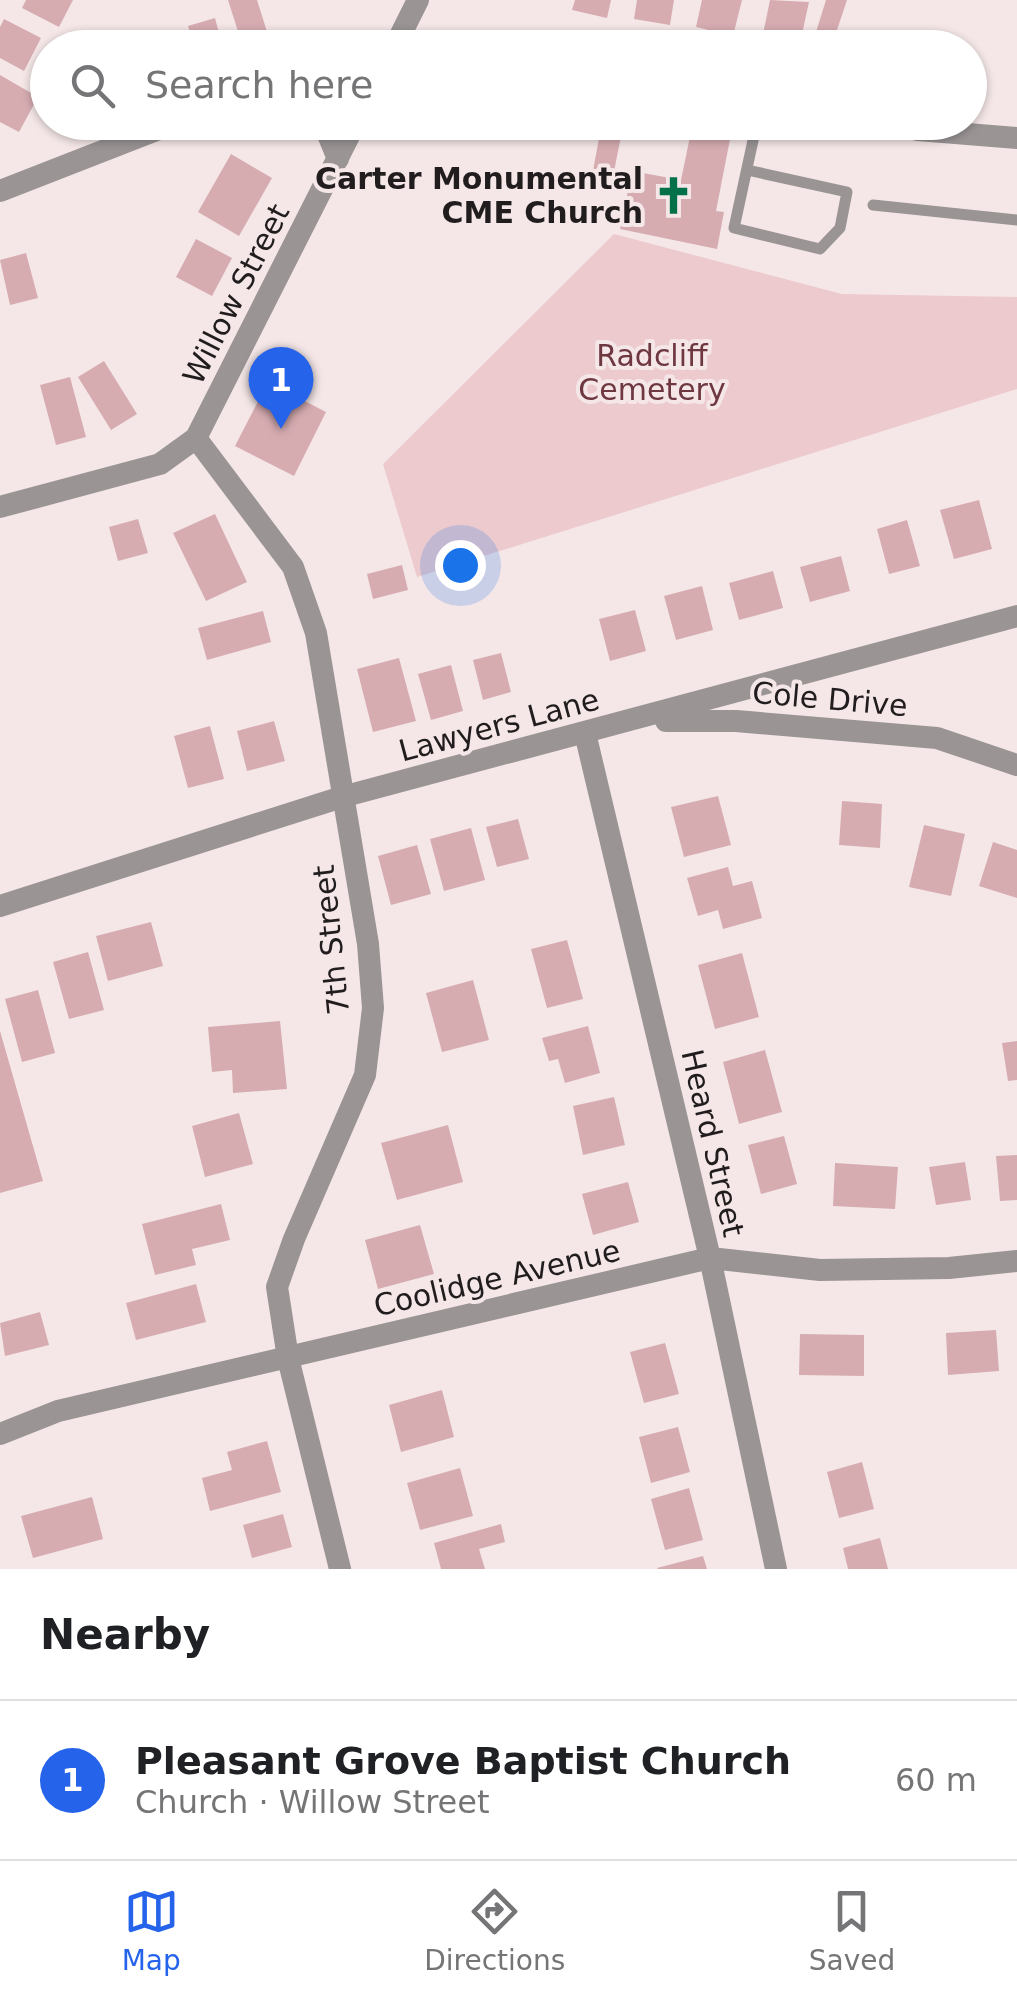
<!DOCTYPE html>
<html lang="en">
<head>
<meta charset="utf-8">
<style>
  :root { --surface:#fff; --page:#f6f6f6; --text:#202124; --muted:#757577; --line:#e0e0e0; --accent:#2563eb }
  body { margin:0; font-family:"DejaVu Sans",sans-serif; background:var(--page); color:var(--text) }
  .you { position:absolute; left:460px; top:565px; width:35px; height:35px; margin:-25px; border:8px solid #fff; border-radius:50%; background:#1a73e8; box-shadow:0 0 0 15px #1a73e833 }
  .badge { display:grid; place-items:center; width:65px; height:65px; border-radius:50%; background:var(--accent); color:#fff; font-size:32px; font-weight:700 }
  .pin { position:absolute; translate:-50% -82px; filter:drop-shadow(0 2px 5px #0008) }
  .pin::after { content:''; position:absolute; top:52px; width:35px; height:30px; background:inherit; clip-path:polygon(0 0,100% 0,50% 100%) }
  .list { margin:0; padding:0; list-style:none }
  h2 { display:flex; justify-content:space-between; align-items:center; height:130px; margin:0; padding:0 40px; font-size:42px }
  h2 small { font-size:32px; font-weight:400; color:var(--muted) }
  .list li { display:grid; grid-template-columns:65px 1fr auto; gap:30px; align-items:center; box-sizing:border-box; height:160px; padding:0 40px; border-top:2px solid var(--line) }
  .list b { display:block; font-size:38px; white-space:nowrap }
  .list p { margin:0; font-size:32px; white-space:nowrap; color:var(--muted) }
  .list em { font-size:32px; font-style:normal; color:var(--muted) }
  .icon { flex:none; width:55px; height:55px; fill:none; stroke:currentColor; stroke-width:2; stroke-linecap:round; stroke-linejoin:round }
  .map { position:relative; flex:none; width:1017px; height:1569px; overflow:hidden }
  .search { position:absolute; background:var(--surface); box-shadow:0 2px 8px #0004; left:30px; right:30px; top:30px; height:110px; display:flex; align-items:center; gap:25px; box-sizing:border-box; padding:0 35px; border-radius:55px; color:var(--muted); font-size:38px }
  .sheet { height:290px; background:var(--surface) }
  nav { display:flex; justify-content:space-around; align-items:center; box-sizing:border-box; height:140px; border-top:2px solid var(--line); background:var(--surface); font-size:28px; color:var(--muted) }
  nav a { display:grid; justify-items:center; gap:5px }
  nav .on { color:var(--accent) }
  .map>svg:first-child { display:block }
  .green { fill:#edcace }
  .building { fill:#d6acb1 }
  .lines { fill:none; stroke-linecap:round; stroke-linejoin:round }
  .lane { stroke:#9a9495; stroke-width:11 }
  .street { stroke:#9a9495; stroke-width:22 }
  .labels { text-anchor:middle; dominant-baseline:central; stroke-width:8; stroke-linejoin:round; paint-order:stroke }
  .poi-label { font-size:30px; font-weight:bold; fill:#211c1d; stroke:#f5e7e8; text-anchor:end }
  .street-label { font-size:30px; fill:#211c1d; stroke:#f5e7e8 }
  .park-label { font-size:30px; fill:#6f3841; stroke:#f5e7e8 }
</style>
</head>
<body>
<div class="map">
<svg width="1017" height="1569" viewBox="0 0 1017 1569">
  <rect width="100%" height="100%" fill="#f5e7e8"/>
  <path class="green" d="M614,234L842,294L1017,297V389L417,577L383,464Z"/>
  <path class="building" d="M26,0H73L59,27L22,8Z
    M228,0H257L269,38L243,47Z
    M575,0H611L607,18L572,10Z
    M637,0H674L670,25L634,19Z
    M702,0H742L733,36L696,27Z
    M770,0L809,2L799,48L761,44Z
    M826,0H847L831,48H811Z
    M215,18L223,48H194L188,26Z
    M4,19L41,38L24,71L0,58V27Z
    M138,35L142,48H100V47Z
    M0,75L38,97L19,132L0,122Z
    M602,122H624L612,181L592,176Z
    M693,122L732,129L716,211L724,212L717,249L620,229L632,171L681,180Z
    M231,154L272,178L239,236L198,212Z
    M196,239L232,258L212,296L176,277Z
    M26,253L38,298L10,305L0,260Z
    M104,361L137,414L111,430L78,377Z
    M70,377L86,437L56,445L40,385Z
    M268,382L326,412L294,476L235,446Z
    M979,500L992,549L954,559L940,510Z
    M215,514L247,582L206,601L173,533Z
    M138,519L148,553L118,561L109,527Z
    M907,520L920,566L889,574L877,529Z
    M841,556L850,591L810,602L800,567Z
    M402,565L408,590L373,599L367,574Z
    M773,571L783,608L739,620L729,583Z
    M702,586L713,630L676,640L664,596Z
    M635,610L646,651L610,661L599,619Z
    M263,611L271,642L207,660L198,628Z
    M501,653L511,692L483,700L473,660Z
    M399,658L416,721L373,732L357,669Z
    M451,665L463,711L431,720L418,674Z
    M274,721L285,761L247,771L237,731Z
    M210,726L224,779L188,788L174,736Z
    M718,796L731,845L684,857L671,807Z
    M842,801L882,804L880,848L839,845Z
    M518,819L529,859L497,867L486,827Z
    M924,825L965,834L951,896L909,887Z
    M471,828L485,880L444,891L430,839Z
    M993,842L1017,850V898L979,886Z
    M417,845L431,894L391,905L378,856Z
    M728,867L733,886L752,881L762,918L723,929L718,910L698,916L687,878Z
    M151,922L163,966L108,981L96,936Z
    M567,940L583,999L547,1008L531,949Z
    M88,952L104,1010L69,1019L53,962Z
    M742,953L759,1017L715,1029L698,965Z
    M473,980L489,1040L442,1052L426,993Z
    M38,990L55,1053L22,1062L5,999Z
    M280,1021L287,1089L233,1093L232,1070L212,1072L208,1027Z
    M588,1026L600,1073L565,1083L558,1059L549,1061L542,1038Z
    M0,1031L43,1181L0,1193Z
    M1017,1041V1080L1008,1081L1002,1043Z
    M765,1050L782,1112L739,1124L723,1062Z
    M614,1097L625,1145L583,1155L573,1106Z
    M239,1113L253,1164L205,1177L192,1126Z
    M448,1125L463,1182L397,1200L381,1143Z
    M784,1136L797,1184L761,1194L748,1145Z
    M1017,1155V1200L1000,1201L996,1156Z
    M965,1162L971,1200L936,1205L929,1167Z
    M835,1163L898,1167L895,1209L833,1206Z
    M628,1182L639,1222L593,1235L582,1194Z
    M221,1204L230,1240L192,1249L196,1265L155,1275L142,1224Z
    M420,1225L434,1274L378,1289L365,1240Z
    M196,1284L206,1322L136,1340L126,1303Z
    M40,1312L49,1345L5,1356L0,1323Z
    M996,1330L999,1371L948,1375L946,1333Z
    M800,1334L864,1335V1376L799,1375Z
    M665,1343L679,1394L644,1403L630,1352Z
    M442,1390L454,1437L401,1452L389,1405Z
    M678,1427L690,1472L651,1483L639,1437Z
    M267,1441L281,1492L210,1511L202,1478L232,1470L227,1452Z
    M862,1462L874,1509L839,1518L827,1472Z
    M460,1468L473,1516L420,1530L407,1483Z
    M689,1488L703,1540L665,1550L651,1499Z
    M92,1497L103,1539L33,1558L21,1516Z
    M283,1514L292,1547L252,1558L243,1525Z
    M501,1524L505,1542L479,1549L485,1569H441L434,1543Z
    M880,1538L888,1569H848L843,1548Z
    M703,1556L707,1569H658L657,1568Z"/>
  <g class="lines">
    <path class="lane" d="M747,170L847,192L840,228L820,249L734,228L757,122
      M873,205L1017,220"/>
    <path class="street" d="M390,48L487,41L557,48
      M394,48L418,0
      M323,122L338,159
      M888,122L918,130L1017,138
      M0,191L177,122
      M196,438L293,567L316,633L368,944L373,1008L365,1075L294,1239L277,1287L288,1358L340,1569
      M0,507L160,464L196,438L356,122
      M666,721H736L937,738L1017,765
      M585,733L710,1258L776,1569
      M0,906L342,797L1017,616
      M0,1434L58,1411L710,1258L820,1270L949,1268L1017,1261"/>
  </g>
  <defs>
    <symbol id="church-bare" viewBox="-9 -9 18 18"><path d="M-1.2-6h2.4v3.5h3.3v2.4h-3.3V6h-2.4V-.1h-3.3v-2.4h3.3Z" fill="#02714a" stroke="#f5e7e8" stroke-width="2.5" paint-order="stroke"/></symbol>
  </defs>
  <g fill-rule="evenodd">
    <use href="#church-bare" x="646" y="168" width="55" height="55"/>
  </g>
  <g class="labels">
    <g class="poi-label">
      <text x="643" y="178">Carter Monumental<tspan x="643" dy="34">CME Church</tspan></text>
    </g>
    <g class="street-label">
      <text transform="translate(236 294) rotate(-63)">Willow Street</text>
      <text transform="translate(830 699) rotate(5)">Cole Drive</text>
      <text transform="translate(499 725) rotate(-15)">Lawyers Lane</text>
      <text transform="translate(331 940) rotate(-96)">7th Street</text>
      <text transform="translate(713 1143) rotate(77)">Heard Street</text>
      <text transform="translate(497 1278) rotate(-13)">Coolidge Avenue</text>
    </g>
    <g class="park-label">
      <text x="652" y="355">Radcliff<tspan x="652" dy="34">Cemetery</tspan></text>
    </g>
  </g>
</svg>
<div class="you"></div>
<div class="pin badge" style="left:281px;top:429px">1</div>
<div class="search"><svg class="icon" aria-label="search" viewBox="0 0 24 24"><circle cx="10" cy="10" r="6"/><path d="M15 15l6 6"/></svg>Search here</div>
</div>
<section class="sheet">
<h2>Nearby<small></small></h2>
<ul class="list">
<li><span class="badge">1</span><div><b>Pleasant Grove Baptist Church</b><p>Church · Willow Street</p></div><em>60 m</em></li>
</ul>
</section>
<nav>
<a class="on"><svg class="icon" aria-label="map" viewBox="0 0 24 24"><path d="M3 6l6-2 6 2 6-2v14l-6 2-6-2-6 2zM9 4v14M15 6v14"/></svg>Map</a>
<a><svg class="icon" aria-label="directions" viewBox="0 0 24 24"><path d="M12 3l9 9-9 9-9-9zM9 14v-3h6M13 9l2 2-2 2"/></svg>Directions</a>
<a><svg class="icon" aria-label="saved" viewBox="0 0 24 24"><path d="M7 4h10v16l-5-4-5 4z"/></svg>Saved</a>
</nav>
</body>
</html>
